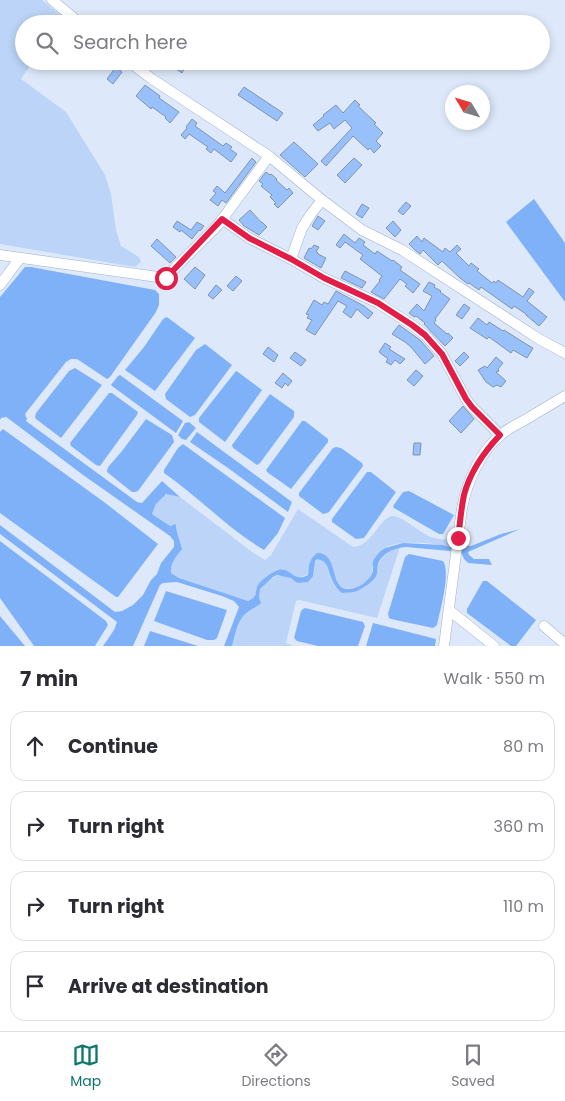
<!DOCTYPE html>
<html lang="en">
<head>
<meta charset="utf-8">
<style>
  :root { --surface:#fff; --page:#f7f7f7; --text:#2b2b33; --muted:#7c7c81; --line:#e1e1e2; --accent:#0f766e }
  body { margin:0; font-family:Poppins,sans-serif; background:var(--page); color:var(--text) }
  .compass { position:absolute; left:445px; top:85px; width:45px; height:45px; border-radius:50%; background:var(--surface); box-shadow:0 2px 8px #0003; rotate:308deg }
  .stop { position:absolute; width:15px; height:15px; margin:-11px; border:4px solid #e11d48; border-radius:50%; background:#fff }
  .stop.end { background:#e11d48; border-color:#fff; box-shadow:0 1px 5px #0008 }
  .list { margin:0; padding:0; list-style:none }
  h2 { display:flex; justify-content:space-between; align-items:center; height:65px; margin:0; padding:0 20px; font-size:21px }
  h2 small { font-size:16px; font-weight:400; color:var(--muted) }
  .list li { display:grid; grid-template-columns:32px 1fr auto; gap:15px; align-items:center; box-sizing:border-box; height:70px; margin:0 10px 10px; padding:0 10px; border:1px solid var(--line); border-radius:15px }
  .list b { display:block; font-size:19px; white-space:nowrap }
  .list em { font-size:16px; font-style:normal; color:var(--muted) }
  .icon { flex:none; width:28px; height:28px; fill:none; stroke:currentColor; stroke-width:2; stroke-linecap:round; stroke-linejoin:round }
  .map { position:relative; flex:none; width:565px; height:646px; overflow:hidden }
  .search { position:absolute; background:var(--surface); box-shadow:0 2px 8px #0003; left:15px; right:15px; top:15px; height:55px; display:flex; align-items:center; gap:12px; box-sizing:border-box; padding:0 18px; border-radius:28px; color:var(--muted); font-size:19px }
  .sheet { height:385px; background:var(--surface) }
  nav { display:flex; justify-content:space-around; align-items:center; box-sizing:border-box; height:70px; border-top:1px solid var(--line); background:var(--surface); font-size:14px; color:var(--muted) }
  nav a { display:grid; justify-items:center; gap:2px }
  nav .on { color:var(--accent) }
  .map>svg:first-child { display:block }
  .green { fill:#bbd4f7 }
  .water { fill:#7fb1f9 }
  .building { fill:#98c1fb; stroke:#8193ad }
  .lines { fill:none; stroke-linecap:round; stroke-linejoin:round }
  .minor-casing { stroke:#9fb1cc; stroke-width:11 }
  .minor { stroke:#fff; stroke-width:10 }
  .route { stroke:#e11d48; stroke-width:6 }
</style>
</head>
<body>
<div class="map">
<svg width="565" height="646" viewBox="0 0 565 646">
  <rect width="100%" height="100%" fill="#dde9fa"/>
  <path class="green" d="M0,0H42L71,24H24V61H33L21,79L66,112L105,175L111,194L116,230L121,246L139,257L141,262L135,267L0,244Z
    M166,494L180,497L252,552L265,560L271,555L298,509L353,547C373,546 380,515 394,516C405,518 420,533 431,537C437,539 444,540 450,540V547C437,543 392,539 382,550C379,553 374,558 373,562C372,568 373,573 370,577C363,587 349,593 339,585L320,553L309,565L308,574C298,581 292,574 283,569L258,585C255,593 258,596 248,601L179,578L171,573C170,563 176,557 182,548C180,540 176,532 176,524L170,526L152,514L156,504Z
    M400,547L377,618L299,600L296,601L286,643L293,646H232L240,620L245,614L258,606L260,589C278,572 279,572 302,583C314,580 312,572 315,561L317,559C330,561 330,576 336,586L351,592L377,573C379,556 386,553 400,547Z"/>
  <path class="water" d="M534,199L565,243V302L506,222Z
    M25,267H31L155,290L159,294V305L156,312L110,377L107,379L77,359H71L66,362L25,414L27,419L26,421L137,502L142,503L162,481L180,497L166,494L156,504L152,514L170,526L176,524C176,532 180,540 182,549C176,557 170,563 171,573L179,578L248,601C259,596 254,593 258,585C261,580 271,573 276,571C290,564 293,584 308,575L309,565L312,558L317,553C339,553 329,586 346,589C357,590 371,581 373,570C373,566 372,563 374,559C377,555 381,550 385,548L403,543L443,545L450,547L461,549L467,546H471L501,534L520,529L468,552L469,555L474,559H489L492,565L468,563L464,559L461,552L406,547C395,548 381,553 378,565C377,568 378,573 376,576C373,582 363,588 357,591C353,593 347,592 342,593C337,589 334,584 332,579C328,569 328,561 317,559L315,561L313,576L308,582L299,583L296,582L291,578L277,575L273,577L260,589L259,598L261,603C256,608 249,610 244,615C237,622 235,637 232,646H224L239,607L234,601L222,596L177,582L163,583L160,585L133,646H103L114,630L117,622L0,534V525L115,612L122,611L133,605L143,595L151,580L157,574L161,563L174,547V541L170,536L83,475L9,419L6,417L1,418L0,420V297Z
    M167,317L195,338L155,391L125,370L144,347L163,319Z
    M205,344L232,365L195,415L190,417L166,399L165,394L196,350Z
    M75,368L102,385L61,438L36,419L35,417L36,413L69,371Z
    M236,371L238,372L262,390L225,442L199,422V418Z
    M120,375L183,421L176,433L112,386L111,385L118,376Z
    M109,393H112L138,412L137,415L100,466L96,465L71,446L70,443Z
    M270,394L294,411V417L260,463L257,465L233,448L232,445Z
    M146,419L172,435L174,442L138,491L135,492H132L107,472V470L109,466L122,451Z
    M302,421H305L328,439V442L291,489L267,472L266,470Z
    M189,422L196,428L186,440L182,439L178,435L185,423Z
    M3,429L104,502L158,544L118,597H116L0,513V432Z
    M197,432L292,502L288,512L228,468L190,442Z
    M183,444L285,518L278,533L264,550C228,529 199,497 164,473V470L178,448Z
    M336,447L341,448L362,463L363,466L329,512L327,513L323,514L299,496V493L333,448Z
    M367,472H371L396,492L364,538L356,539L332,522V519Z
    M409,491L454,515L443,534H439L394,508L393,506L403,492Z
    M0,541L106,621L108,625L95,646H34L0,598Z
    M409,554L443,561C451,573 440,610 437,625L433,628L391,619L389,618L388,614L405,557Z
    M483,581H487L536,620L516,646H511L467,613V609Z
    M166,591L227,610L217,638L214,640H207L154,621Z
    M305,608L363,622L365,626L358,646H318L297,641L294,638L301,611L303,609Z
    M0,616L25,646H0Z
    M373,623L436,639L435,646H366Z
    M150,631L198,646H144Z"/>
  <path class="building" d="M177,61H188L182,73L173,67Z
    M116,67L122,72L113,84L107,79Z
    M145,85L160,96L159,98L179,112L170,123L165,118L166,117L152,107L151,109L136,96Z
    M244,87L283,113L277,121L238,95Z
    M355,100L360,105L358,106L376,123L374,124L383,133L376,141L381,146L374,153L370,148L368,150L353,136L326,166L321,161L352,128L345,120L334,129L330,123L318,131L313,125L324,116L323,115L336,105L343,113Z
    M192,119L197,123L195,126L223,146L226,143L232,147L230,149L237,154L231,162L214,149L211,153L206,149L208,147L189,134L185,139L181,135L187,128L186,127Z
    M294,142L318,164L305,177L280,155Z
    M252,158L256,162L226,203L222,200L218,206L210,200L216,193L213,191L217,186L225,193Z
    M354,158L362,165L345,183L337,175Z
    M266,172L270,175L271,174L277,179L276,180L287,190L289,188L293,193L278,208L274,204L276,203L270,197L272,195L261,186L263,184L259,181Z
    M406,202L411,206L403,215L398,211Z
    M362,204L369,208L362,218L356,214Z
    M250,210L262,223V222L267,227L259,235L244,226L239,220Z
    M318,216L325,221L318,230L312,226Z
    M177,221L191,230L197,222L204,226L200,231L199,230L192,239L181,230L180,232L173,227Z
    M393,221L401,230L395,237L386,228Z
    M344,234L355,243L359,238L365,242L363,245L375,254L377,251L392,261L393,260L402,267L400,270L420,284L413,293L405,286L407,284L400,279L384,299L371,292L380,281L379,280L382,276L360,259L363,255L345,242L340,248L336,245Z
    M417,236L422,242L424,238L443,252L445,248L450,252L457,245L461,249L456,253L469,266L471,263L479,269L477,271L492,283L494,281L496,283L498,280L523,297L529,288L534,292L527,301L547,317L539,326L526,315V314L514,306L512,309L505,304L481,287L479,290L469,283L468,284L460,278L442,261L438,265L423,250L420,254L415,250L409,244Z
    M157,239L176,257L170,263L151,246Z
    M314,245L319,247L316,252L318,253V254L326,258L321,268L304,258L309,248L311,249Z
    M195,267L205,275L195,289L184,279Z
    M345,271L366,282L362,288L341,278Z
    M236,276L242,281L233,291L227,286Z
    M429,282L435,285L434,287L441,291L440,292L450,299L435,319L436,320L434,323L447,334L448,333L453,338L445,346L424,324L425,323L416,316L414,317L409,313L417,304L424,311L432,296L423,291Z
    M216,285L222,290L213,299L208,295Z
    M336,291L364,306L373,313L368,319L357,309L351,318L343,312L347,306L338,301L315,335L306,330L312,320L307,318L309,315L306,314L314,300L322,305L324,302L328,304Z
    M464,304L470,308L462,319L456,315Z
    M478,318L487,325L489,322L503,331L504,330L526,344L533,348L527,358L513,350L511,353L489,337L487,339L470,328Z
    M399,325L420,340L434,356L425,364L411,347L405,342L392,334Z
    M385,343L391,347L389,349L405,359L400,364L395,360L391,365L386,362L388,359L379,352Z
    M268,347L278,355L274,362L263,354Z
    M295,352L306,360L301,366L290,358Z
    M464,352L469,357L460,366L455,361Z
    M496,357L503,363L498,369L499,371L496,372L506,381L501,387L497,385L493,387L486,382L478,370L485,366L487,368Z
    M416,370L423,376L414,386L407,380Z
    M283,373L292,381L288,386L285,383L282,388L275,383Z
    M463,406L474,419L461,433L449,421Z
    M414,443H421L420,455H413Z"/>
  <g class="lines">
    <defs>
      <path id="minor" d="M52,0L81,24
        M128,61L152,79L269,156L322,200L362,230L402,250L539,339L565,353
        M222,219L249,238L291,259L324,278L378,303L412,325L425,335L442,354L466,399L472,407L500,435
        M0,255L165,278L218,225L269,156
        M291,259L302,228L311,214L322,200
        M0,285L20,258
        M449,610L494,646
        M544,626L565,644
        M444,646L462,508C467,482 480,451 502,434C509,428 517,424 525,420C538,412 552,404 565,396"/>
    </defs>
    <use href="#minor" class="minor-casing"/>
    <use href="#minor" class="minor"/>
  </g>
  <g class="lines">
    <path class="route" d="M166,278L222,219L249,238L291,259L324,278L378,303L412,325L425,335L442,354L466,399L472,407L500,435C484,452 470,472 464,495C461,509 460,524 458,538"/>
  </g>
</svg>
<svg class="compass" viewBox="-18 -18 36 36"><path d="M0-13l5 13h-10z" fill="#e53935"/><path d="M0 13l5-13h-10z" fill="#7c7c81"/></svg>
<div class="stop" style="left:166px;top:278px"></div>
<div class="stop end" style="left:458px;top:538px"></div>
<div class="search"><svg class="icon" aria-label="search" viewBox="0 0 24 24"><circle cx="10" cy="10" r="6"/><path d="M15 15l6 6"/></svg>Search here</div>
</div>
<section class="sheet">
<h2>7 min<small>Walk · 550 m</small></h2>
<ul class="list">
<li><svg class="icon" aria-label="ahead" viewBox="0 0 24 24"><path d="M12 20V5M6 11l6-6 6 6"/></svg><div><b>Continue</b></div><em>80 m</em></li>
<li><svg class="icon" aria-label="right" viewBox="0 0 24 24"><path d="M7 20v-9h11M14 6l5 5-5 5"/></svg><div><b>Turn right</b></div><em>360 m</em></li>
<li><svg class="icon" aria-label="right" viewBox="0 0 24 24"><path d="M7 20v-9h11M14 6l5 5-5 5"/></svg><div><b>Turn right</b></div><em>110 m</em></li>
<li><svg class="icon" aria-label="arrive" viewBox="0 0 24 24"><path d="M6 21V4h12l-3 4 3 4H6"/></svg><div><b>Arrive at destination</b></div></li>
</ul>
</section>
<nav>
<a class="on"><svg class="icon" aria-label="map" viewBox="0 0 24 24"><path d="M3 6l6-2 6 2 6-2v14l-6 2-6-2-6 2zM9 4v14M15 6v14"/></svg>Map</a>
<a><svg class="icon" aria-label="directions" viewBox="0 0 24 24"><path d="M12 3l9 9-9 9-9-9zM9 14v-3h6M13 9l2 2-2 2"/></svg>Directions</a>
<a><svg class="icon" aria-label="saved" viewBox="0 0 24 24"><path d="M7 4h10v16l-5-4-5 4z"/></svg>Saved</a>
</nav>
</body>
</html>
